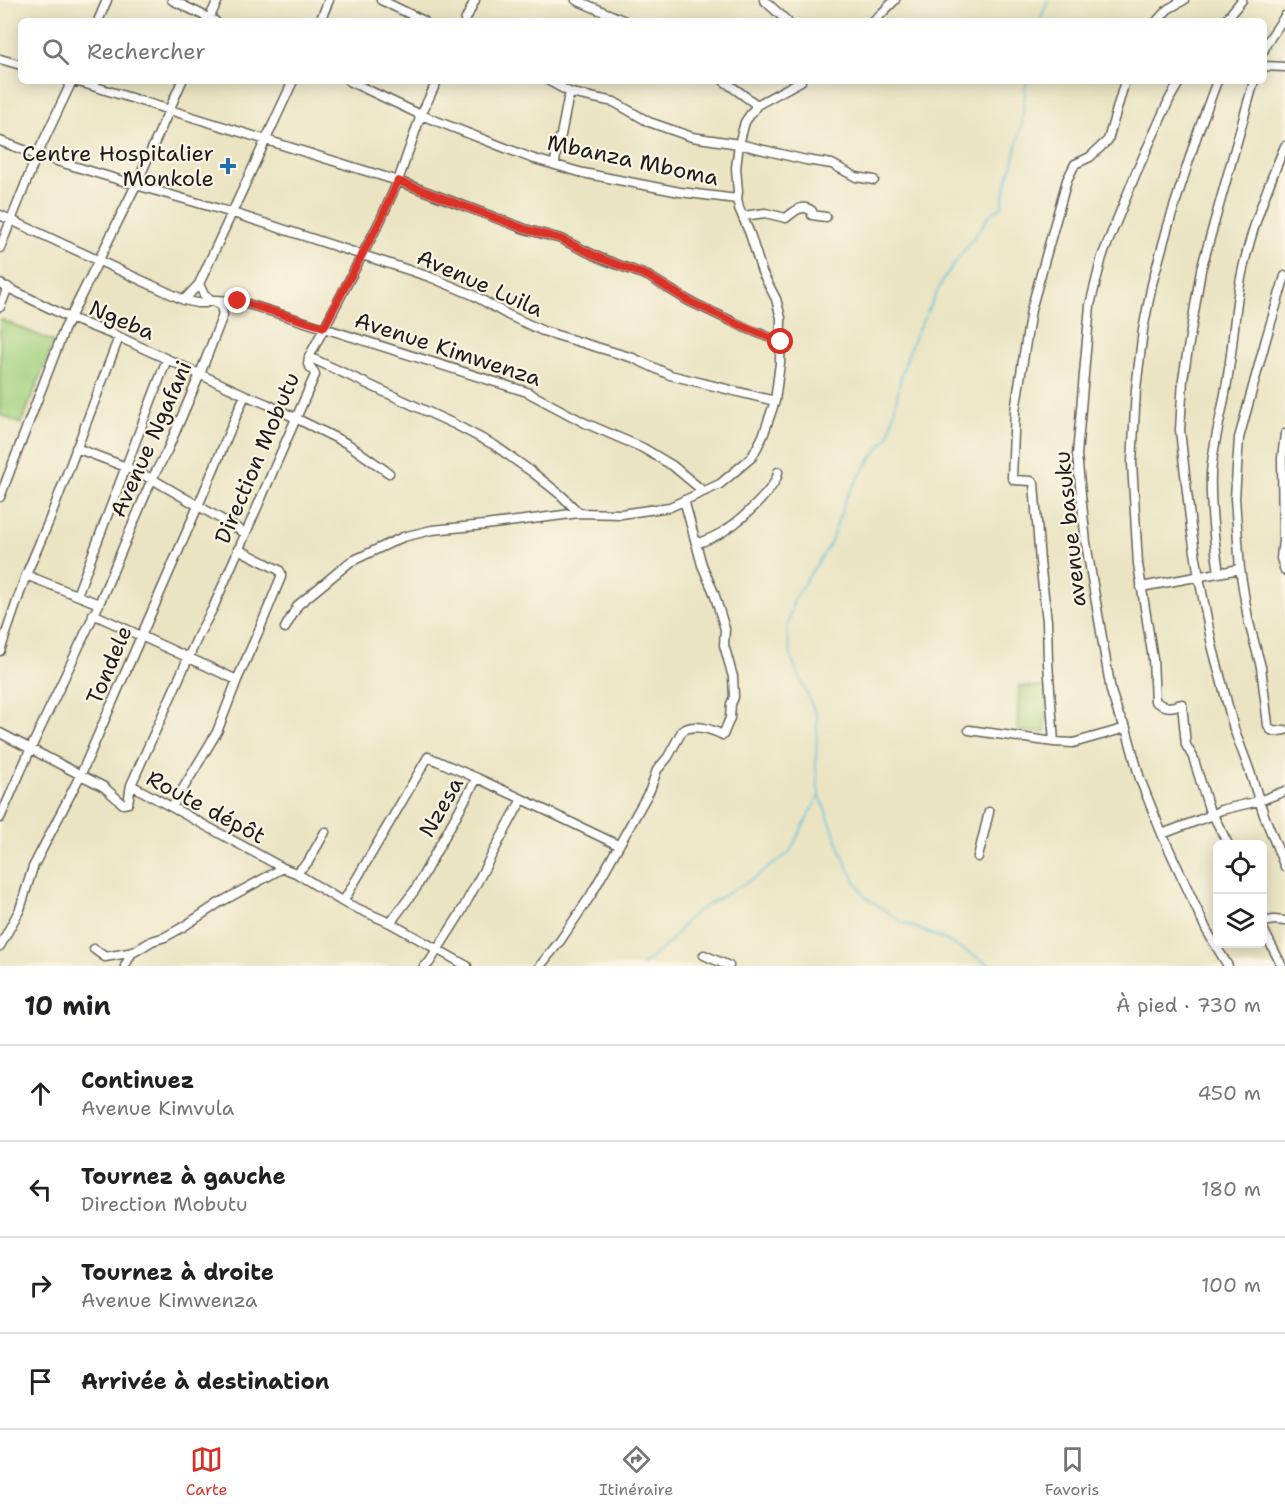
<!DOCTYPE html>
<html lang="fr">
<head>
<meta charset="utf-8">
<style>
  :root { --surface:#fff; --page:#f6f6f6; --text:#202124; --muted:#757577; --line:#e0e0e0; --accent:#d93025 }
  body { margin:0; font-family:"Shantell Sans",sans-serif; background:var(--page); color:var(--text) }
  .controls { position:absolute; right:18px; bottom:18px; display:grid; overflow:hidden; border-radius:9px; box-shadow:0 3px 15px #0003 }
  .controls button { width:54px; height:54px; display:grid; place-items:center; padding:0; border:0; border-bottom:2px solid var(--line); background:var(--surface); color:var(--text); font:30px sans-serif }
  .stop { position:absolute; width:18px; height:18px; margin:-14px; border:4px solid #d93025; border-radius:50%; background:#fff }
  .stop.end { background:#d93025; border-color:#fff; box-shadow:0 2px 6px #0008 }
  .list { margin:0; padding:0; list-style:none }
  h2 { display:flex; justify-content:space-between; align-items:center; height:78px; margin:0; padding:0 24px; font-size:26px }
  h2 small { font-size:20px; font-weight:400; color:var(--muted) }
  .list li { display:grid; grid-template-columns:39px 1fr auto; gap:18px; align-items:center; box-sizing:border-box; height:96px; padding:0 24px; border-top:2px solid var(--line) }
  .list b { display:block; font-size:22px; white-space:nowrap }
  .list p { margin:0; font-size:20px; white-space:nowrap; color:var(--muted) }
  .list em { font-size:20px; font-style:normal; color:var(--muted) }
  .icon { flex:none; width:33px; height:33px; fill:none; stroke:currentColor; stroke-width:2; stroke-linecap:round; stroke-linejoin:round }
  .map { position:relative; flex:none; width:1285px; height:966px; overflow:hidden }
  .search { position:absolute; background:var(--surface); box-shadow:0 3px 15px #0003; left:18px; right:18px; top:18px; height:66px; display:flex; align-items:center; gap:15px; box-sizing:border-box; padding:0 21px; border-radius:9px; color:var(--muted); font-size:22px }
  .sheet { height:462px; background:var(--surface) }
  nav { display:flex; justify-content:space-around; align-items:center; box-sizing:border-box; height:84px; border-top:2px solid var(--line); background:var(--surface); font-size:16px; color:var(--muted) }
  nav a { display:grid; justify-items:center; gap:3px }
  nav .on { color:var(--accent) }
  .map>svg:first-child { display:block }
  .green { fill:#a3d17f; stroke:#60764e; stroke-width:1.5 }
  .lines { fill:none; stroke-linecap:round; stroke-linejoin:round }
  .stream { stroke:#59bdd8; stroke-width:1.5 }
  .minor-casing { stroke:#646256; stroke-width:11 }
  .minor { stroke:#fff; stroke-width:8 }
  .route { stroke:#d93025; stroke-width:8 }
  .poi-dot { fill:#1f6fb2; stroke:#fcf5e5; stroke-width:2 }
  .labels { text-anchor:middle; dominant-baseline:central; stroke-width:4.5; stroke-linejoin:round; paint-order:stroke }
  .poi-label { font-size:22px; fill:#1c1c1c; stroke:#fcf5e5; text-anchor:end }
  .street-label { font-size:22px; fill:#1c1c1c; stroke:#fcf5e5 }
</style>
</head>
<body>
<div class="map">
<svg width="1285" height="966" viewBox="0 0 1285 966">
  <rect width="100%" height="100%" fill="#fcf5e5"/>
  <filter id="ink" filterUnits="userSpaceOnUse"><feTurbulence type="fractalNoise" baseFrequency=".0167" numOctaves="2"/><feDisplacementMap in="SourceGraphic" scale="12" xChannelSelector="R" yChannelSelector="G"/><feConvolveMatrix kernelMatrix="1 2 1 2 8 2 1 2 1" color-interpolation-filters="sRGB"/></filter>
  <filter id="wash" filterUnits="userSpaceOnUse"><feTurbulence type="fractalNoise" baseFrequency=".008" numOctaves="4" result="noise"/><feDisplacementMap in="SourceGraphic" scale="24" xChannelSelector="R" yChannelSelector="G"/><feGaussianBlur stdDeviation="1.35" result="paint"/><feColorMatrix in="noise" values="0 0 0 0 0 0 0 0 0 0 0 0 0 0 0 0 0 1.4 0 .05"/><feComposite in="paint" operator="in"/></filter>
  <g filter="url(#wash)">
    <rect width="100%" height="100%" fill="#eae4c3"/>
    <path class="green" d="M0,319L54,342L21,424L0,415Z
      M1019,686L1047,687L1045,732L1017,731Z"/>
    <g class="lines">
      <path class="stream" d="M1040,21L1048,0
        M820,796L847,866L864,896L902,922L941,938L993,966
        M641,966L669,943L688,919L702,908L754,878L789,853L819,796L816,769L817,717L791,657L787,629L794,599L830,544L846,498L869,461L889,436L902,372L914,338L944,278L990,215L1002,206L1007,180L1013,163L1022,123L1026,81"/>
    </g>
  </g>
  <g filter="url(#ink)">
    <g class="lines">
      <defs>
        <path id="minor" d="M172,0L215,21
          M381,0L424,21
          M576,0L625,21
          M764,0L787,21
          M98,21L107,0
          M208,21L218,0
          M320,21L329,0
          M465,21L475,0
          M874,21L895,0
          M1157,21L1168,9L1184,0
          M1225,21L1242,0
          M1264,50L1266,44L1285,16
          M0,59L21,65
          M1264,66L1285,67
          M73,81L83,83L398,181L525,229L561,239L600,258L648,276L689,301L746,328L781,342
          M349,81L421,115L531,158L583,173L634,183L680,192L737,199
          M549,81L571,93L614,102L649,122L692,137L739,144L806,160L832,164L856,177L874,180
          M724,81L757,105
          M1180,81L1170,98L1136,173L1102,257L1090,305L1077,455L1086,543L1111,691L1119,716L1126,728L1140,779L1162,834L1207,931L1228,966
          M1217,81L1197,135L1168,226L1152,284L1143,330L1136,389L1132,463L1138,564L1153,659L1155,701C1164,708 1171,708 1182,704L1186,745L1193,757L1210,812L1213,815L1228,844
          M1254,81L1201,270L1183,379L1180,430L1191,527L1199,577L1212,645L1234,729L1249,769L1264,815L1285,867
          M0,141L37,155L136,185L233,213L430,277L473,295L508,315L543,331L633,358L670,375L775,401
          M555,164L557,144L561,135L568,99L571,93
          M0,215L184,300L197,303H205L213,300L238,301L527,392L585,423L643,448L673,466L703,491
          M743,216L765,213L786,218C794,212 801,203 812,211V215L826,217
          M0,248L37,155L72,81
          M1285,276L1266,339L1239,438L1235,498L1240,569L1248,619L1261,667L1268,725C1271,734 1277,731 1285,730
          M0,284L70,318L119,337L245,395L267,404L348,444L389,473
          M184,300L199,284
          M0,307L8,287
          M309,357L454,424L494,445L532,472L562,496L579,513
          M1285,434L1282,458L1283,540L1281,558L1285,571
          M76,448L126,467L152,479L245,533
          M0,497L64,330L136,185L182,81
          M696,544C707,540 718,536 727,529C741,520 777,488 778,472
          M1219,573C1214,540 1210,507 1211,474C1213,440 1224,408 1228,375C1233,346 1234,317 1239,289C1247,240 1265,192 1285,146
          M26,575L99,604
          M1141,587L1240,569
          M77,595L167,359
          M93,614L237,680L260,628L281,577V573L279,570L238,549
          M285,628L298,605L350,562L403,537L432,530L485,525L579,513L621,514L670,507L720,484L752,457L763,436L775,401L780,363L781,318L776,299L762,272L750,234L739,208L737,199L738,192L736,168L739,144L745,122L757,105L801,81
          M0,651L26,575L49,521L119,337
          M969,730L1054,742L1073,743L1126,728
          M0,733L104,787L123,804L128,803L131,785L283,868
          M1054,742L1048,663L1047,621L1040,562L1034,483L1031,481L1014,480L1012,477L1015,411L1031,310L1067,180L1075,164L1090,157L1108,140L1125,81
          M131,785L199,634L213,608L315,375L314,372L308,364L309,357L381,219L398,181L421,115L437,81
          M172,807L217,732L237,680
          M0,818L31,748L99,604L152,479L167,451L200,374L223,315L221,306L204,295L199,284L293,81
          M1162,834L1207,817L1221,810L1259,801L1285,791
          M978,857L989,812
          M296,873L308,862L325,832
          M343,902L390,923L467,966
          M1262,922L1274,920L1285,921
          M390,923L415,890L477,778L522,799L618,845
          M1262,927L1282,966
          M0,946L20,909L33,867L81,774L198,506L245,395
          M94,949L105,957L134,952L152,941L165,937L183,927L219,903L283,868L296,873L343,902L428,757L477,778
          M704,955L729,966
          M125,966L132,952
          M424,966L429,963L460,914L522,799
          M540,966L560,941L591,895L650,790L657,770L668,757L682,731C693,723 711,729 723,735L730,718L731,704L734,697L733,677L724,645L725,629L714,593L702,565L684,500"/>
      </defs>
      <use href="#minor" class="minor-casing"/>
      <use href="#minor" class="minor"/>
    </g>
  </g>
  <g class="lines" filter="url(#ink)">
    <path class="route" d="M238,301L324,327L381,219L398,181L525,229L561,239L600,258L648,276L689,301L746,328L781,342"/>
  </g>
  <path class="poi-dot" d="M225 157h6v6h6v6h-6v6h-6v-6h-6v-6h6z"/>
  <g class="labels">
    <g class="poi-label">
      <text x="214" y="153">Centre Hospitalier<tspan x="214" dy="25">Monkole</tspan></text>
    </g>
    <g class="street-label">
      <text transform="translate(633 160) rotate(12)">Mbanza Mboma</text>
      <text transform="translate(480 283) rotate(24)">Avenue Luila</text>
      <text transform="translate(122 320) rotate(23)">Ngeba</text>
      <text transform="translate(448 349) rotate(18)">Avenue Kimwenza</text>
      <text transform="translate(151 439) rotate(-66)">Avenue Ngafani</text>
      <text transform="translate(257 458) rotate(-67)">Direction Mobutu</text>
      <text transform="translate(1070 529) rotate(-96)">avenue basuku</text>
      <text transform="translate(109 665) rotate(-67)">Tondele</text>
      <text transform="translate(206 807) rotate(28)">Route dépôt</text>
      <text transform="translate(441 807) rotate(-60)">Nzesa</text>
    </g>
  </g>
</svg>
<div class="controls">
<button><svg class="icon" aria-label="locate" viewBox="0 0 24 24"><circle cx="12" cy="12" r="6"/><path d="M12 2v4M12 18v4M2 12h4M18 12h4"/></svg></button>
<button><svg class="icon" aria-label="layers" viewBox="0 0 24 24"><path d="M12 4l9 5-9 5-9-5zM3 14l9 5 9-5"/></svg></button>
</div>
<div class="stop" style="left:781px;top:342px"></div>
<div class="stop end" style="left:238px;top:301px"></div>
<div class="search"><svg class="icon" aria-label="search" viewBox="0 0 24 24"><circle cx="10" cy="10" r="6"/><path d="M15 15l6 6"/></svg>Rechercher</div>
</div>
<section class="sheet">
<h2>10 min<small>À pied · 730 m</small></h2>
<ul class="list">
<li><svg class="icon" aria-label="ahead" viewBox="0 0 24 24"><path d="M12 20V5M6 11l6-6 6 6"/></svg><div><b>Continuez</b><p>Avenue Kimvula</p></div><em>450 m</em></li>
<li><svg class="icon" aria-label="left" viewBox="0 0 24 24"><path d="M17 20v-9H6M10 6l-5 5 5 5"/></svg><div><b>Tournez à gauche</b><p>Direction Mobutu</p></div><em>180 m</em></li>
<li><svg class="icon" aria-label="right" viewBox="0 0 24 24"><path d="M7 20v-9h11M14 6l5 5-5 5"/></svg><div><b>Tournez à droite</b><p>Avenue Kimwenza</p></div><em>100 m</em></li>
<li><svg class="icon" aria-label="arrive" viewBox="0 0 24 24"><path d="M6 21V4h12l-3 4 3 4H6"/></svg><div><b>Arrivée à destination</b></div></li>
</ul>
</section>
<nav>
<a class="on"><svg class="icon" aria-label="map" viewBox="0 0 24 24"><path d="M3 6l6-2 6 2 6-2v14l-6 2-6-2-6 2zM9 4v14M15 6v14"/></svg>Carte</a>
<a><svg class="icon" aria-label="directions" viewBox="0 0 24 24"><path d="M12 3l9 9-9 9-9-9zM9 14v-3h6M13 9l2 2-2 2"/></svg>Itinéraire</a>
<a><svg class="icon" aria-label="saved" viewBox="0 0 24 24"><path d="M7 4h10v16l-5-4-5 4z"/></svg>Favoris</a>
</nav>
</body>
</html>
